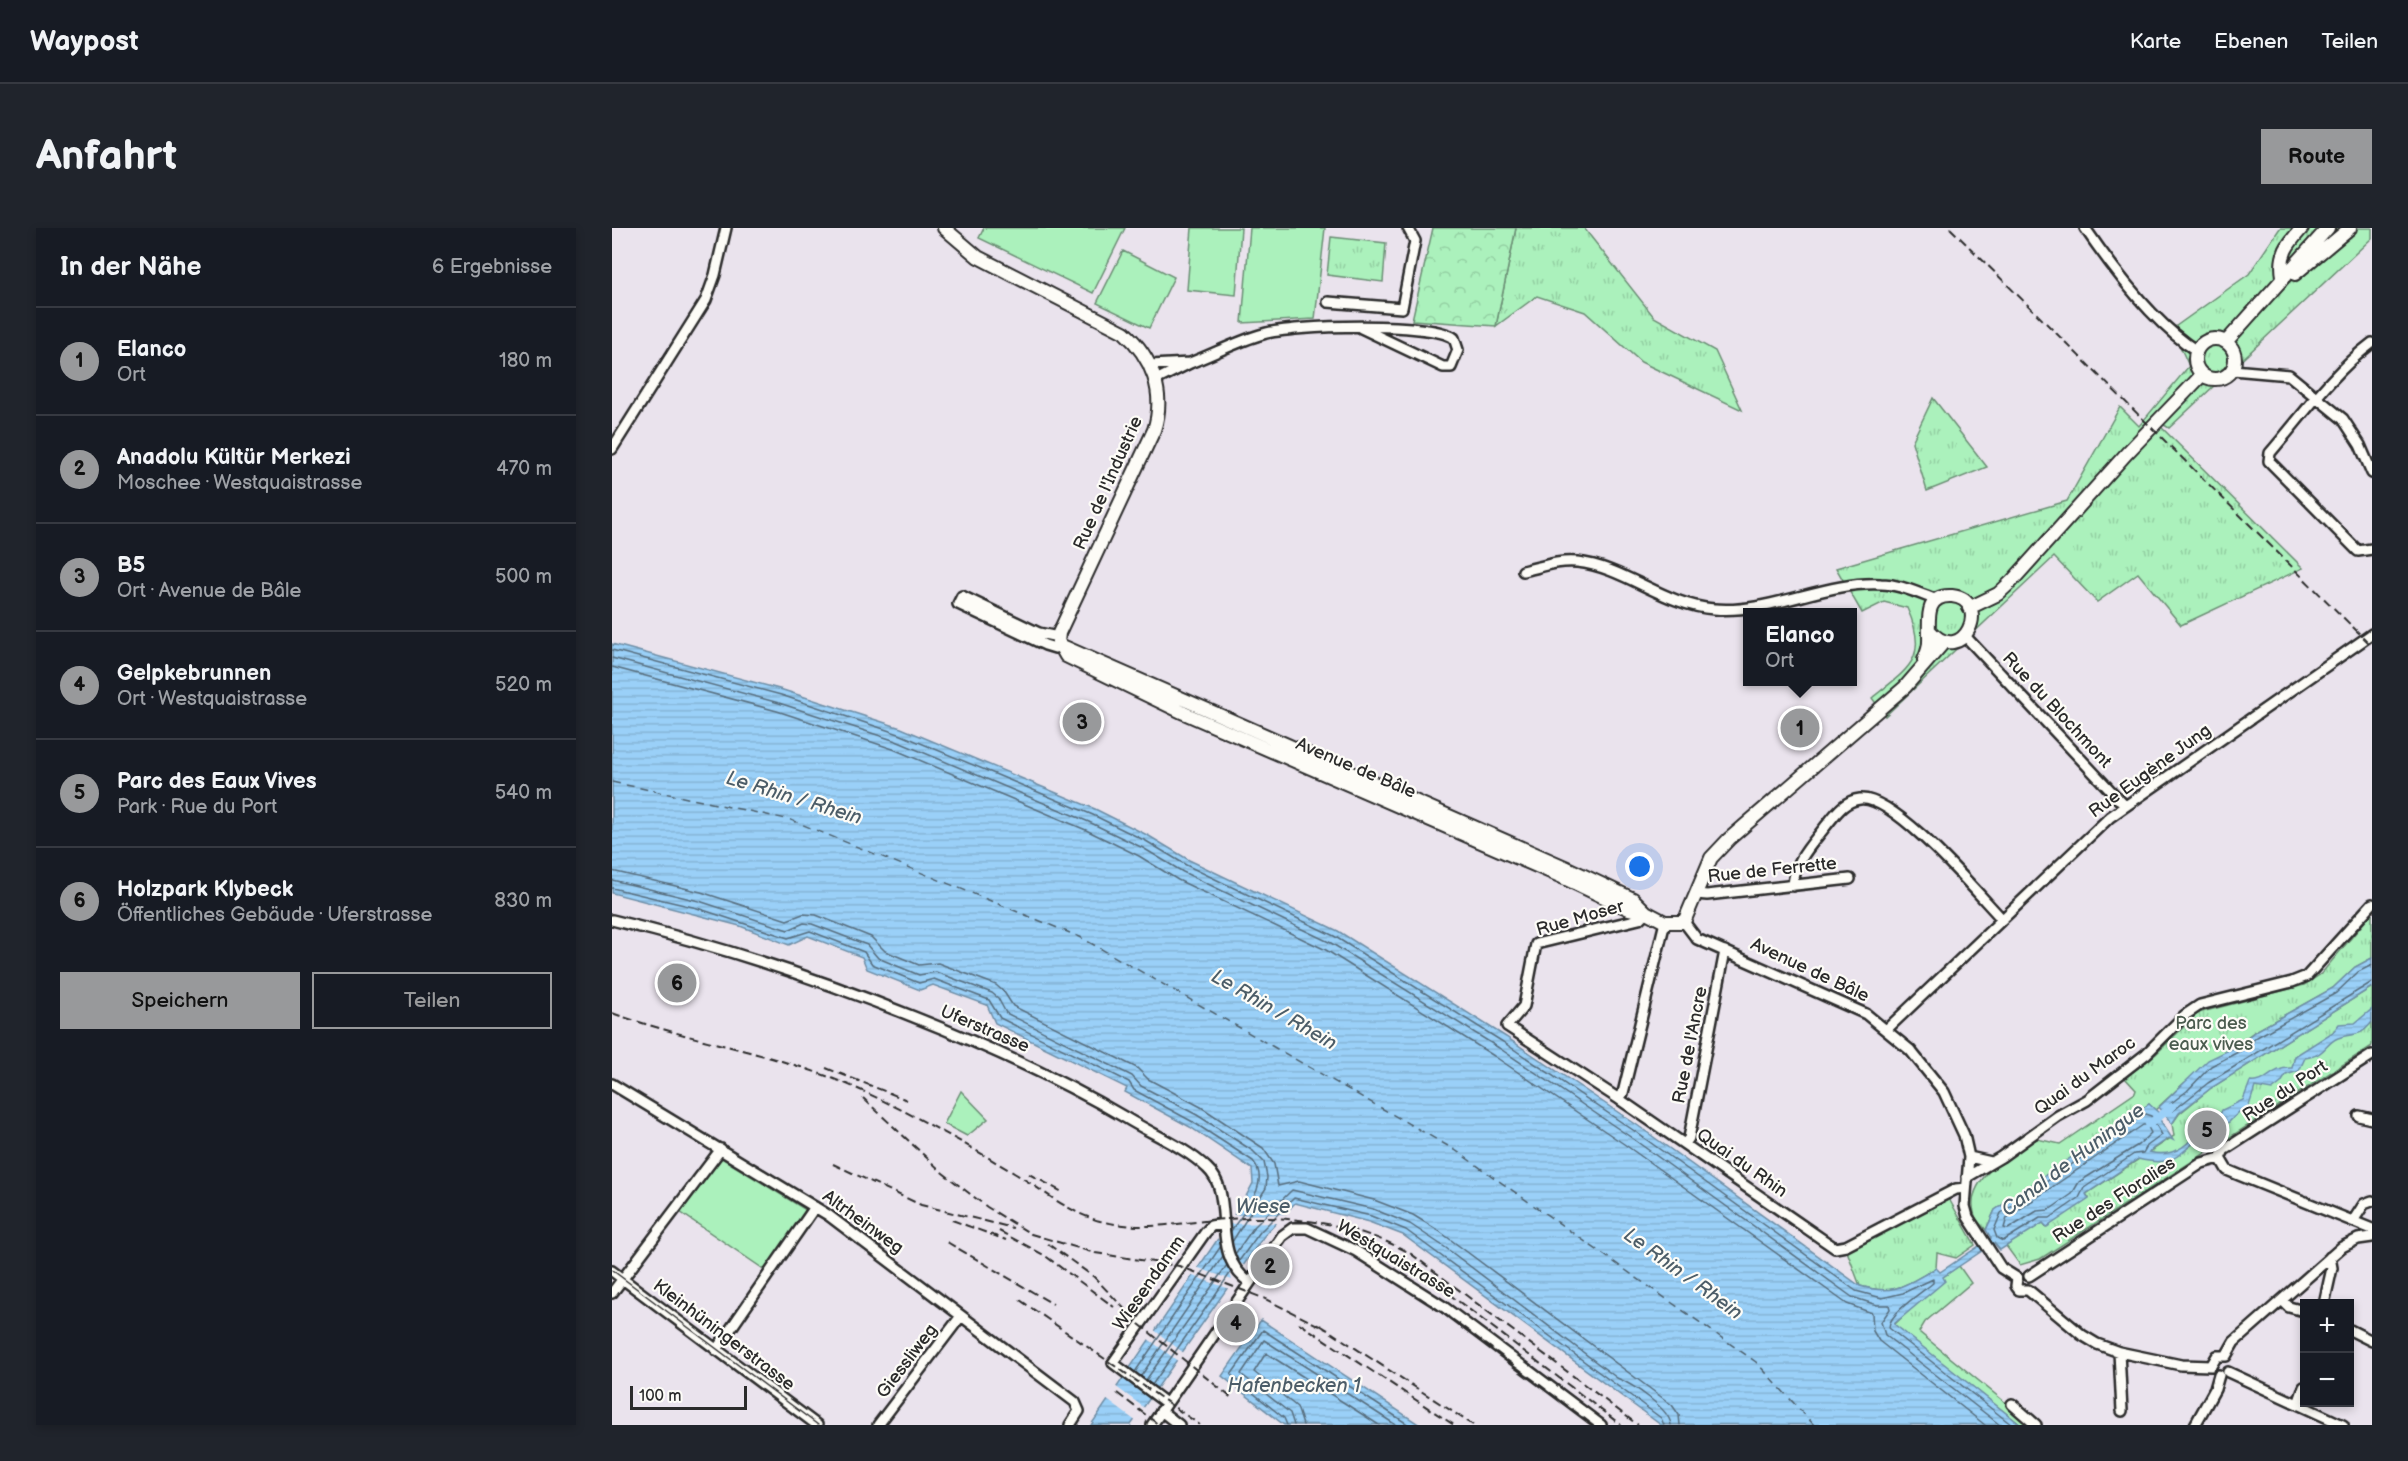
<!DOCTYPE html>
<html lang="de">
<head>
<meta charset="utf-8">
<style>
  :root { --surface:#171b24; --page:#20242c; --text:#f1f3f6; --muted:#9ea1a6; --line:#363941; --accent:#98999b }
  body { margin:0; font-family:"Balsamiq Sans",sans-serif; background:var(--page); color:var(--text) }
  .controls { position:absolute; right:18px; bottom:18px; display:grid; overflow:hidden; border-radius:0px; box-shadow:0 3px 9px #0003 }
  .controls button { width:54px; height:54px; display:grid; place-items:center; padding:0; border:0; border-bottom:2px solid var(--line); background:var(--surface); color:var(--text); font:30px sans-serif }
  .scale { position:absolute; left:18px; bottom:15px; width:117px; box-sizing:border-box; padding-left:6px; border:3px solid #2b2b2b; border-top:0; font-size:16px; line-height:21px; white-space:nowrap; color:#2b2b2b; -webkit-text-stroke:4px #fdfcf7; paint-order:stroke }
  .you { position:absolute; left:1028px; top:639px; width:21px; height:21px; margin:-15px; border:4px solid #fff; border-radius:50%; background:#1a73e8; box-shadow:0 0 0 9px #1a73e833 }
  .badge { display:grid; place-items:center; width:39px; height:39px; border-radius:50%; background:var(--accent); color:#111; font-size:20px; font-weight:700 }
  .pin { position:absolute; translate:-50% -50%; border:3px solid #fff; box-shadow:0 2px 6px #0006 }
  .popup { position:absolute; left:1131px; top:380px; width:114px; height:78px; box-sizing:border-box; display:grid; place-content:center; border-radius:0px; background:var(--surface); filter:drop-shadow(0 2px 4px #0005); font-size:20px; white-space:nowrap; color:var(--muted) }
  .popup b { font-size:22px; color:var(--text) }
  .popup::after { content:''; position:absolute; left:50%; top:100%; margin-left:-12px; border:12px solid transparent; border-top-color:var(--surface) }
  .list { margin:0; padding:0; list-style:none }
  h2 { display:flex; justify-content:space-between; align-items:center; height:78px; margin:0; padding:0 24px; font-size:26px }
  h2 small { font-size:20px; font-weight:400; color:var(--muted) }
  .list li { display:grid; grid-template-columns:39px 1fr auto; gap:18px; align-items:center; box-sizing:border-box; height:108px; padding:0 24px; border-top:2px solid var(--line) }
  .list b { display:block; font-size:22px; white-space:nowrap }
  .list p { margin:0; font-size:20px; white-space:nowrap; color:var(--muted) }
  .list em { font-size:20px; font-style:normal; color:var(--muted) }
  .actions { display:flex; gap:12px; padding:18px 24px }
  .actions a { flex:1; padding:14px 0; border:2px solid var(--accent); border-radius:0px; text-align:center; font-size:21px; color:var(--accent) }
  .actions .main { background:var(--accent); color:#111 }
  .map { position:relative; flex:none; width:1760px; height:1197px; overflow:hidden; border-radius:0px }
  header { display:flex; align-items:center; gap:36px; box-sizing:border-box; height:84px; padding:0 30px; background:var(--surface); border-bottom:2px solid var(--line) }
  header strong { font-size:28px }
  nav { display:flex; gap:33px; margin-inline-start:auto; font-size:21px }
  .intro { display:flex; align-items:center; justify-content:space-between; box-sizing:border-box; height:144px; padding:0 36px }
  h1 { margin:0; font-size:42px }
  .button { padding:15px 27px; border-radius:0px; background:var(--accent); color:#111; font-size:21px; font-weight:700 }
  main { display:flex; gap:36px; padding:0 36px }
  aside { flex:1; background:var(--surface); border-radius:0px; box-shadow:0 3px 9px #0003 }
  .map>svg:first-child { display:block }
  .grass { fill:url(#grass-tufts); stroke:#6b8e74; stroke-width:1.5 }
  .forest { fill:url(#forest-crowns); stroke:#6b8e74; stroke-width:1.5 }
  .garden { fill:#abf1bc; stroke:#6b8e74; stroke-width:1.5 }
  .water { fill:url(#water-rules); stroke:#6e8ea6; stroke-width:1.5 }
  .pier { fill:#eae3ed }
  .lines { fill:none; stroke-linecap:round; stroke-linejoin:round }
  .shore { stroke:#576d7d; stroke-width:1.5 }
  .canal { stroke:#9ad0f8; stroke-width:8 }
  .ferry { stroke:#4c5d68; stroke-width:1.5; stroke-dasharray:8 6; stroke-linecap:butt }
  .minor-casing { stroke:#2b2b2b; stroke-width:14 }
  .major-casing { stroke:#2b2b2b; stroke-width:16 }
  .minor { stroke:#fdfcf7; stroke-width:9 }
  .major { stroke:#fdfcf7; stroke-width:12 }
  .tram { stroke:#2b2b2b; stroke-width:1.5 }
  .rail { stroke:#2b2b2b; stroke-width:2; stroke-dasharray:9 4.5; stroke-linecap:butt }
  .labels { text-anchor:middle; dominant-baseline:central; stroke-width:4.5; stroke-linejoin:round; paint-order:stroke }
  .street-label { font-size:18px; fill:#2b2b2b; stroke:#fdfcf7 }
  .park-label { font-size:18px; fill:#4b5c4f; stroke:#fdfcf7 }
  .water-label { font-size:20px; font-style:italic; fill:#4c5d68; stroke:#fdfcf7 }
</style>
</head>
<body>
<header>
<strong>Waypost</strong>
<nav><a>Karte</a><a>Ebenen</a><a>Teilen</a></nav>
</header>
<div class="intro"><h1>Anfahrt</h1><a class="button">Route</a></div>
<main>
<aside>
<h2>In der Nähe<small>6 Ergebnisse</small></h2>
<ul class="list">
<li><span class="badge">1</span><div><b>Elanco</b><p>Ort</p></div><em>180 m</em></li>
<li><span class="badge">2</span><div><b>Anadolu Kültür Merkezi</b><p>Moschee · Westquaistrasse</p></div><em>470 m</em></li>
<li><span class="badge">3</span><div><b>B5</b><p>Ort · Avenue de Bâle</p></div><em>500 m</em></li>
<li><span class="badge">4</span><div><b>Gelpkebrunnen</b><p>Ort · Westquaistrasse</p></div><em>520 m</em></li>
<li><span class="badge">5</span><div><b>Parc des Eaux Vives</b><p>Park · Rue du Port</p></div><em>540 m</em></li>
<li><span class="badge">6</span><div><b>Holzpark Klybeck</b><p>Öffentliches Gebäude · Uferstrasse</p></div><em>830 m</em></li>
</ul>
<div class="actions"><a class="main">Speichern</a><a>Teilen</a></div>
</aside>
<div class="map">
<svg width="1760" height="1197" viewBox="0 0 1760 1197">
  <defs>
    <pattern id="grass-tufts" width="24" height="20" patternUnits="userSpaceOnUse" patternTransform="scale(1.5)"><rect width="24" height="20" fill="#abf1bc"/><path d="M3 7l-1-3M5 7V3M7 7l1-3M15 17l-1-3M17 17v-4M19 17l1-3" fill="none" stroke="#93cfa2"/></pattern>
    <pattern id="forest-crowns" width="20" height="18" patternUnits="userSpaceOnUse" patternTransform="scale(1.5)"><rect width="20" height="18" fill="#abf1bc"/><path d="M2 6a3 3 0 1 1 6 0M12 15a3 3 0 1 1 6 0" fill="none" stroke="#93cfa2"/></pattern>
    <pattern id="water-rules" width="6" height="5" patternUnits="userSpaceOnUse" patternTransform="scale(1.5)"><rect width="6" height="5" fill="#9ad0f8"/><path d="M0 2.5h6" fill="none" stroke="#85b3d5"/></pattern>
  </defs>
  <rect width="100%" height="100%" fill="#eae3ed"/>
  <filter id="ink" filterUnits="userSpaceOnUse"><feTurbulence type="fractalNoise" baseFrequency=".0167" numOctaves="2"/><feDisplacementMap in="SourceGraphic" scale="12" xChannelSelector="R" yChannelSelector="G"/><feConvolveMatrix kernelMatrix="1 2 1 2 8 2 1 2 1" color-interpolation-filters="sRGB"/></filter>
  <g filter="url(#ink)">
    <path class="grass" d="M904,0H972L1042,89L1103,123L1130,182L1029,134L973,84L925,68L884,98Z
      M1668,0H1760V10L1557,200L1539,189L1691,340L1569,397L1526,345L1485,374L1442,329L1273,488L1260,470C1297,440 1318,430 1295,380L1272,374L1250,385L1224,340L1455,273L1508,179L1527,198L1577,138L1560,101L1637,46Z
      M719,9L774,15L771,54L715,47Z
      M1321,170L1375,239L1315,263L1300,214Z
      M1760,685V730L1743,739L1721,760L1642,804L1572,855L1542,883L1537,876L1383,982L1374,1002C1371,998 1364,993 1363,988C1350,952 1400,924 1425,911L1448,916L1523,865L1524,862L1513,850L1544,826L1586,785L1692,757L1709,746Z
      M1760,759V818L1428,1031L1408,1037L1394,1018L1431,994L1434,999L1477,970L1474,966L1562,908L1560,896L1567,886L1599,860Z
      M1337,971L1363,1017L1344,1030L1325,1025L1324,1040C1293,1057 1283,1068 1248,1058L1235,1023Z
      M1347,1038L1359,1055L1313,1094L1307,1104L1421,1197H1409L1282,1097L1331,1049Z"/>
    <path class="forest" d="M821,0H904L884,98L800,92Z"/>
    <path class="garden" d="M372,0H513L481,65L367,10Z
      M580,0H629L624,67L575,62Z
      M638,0H713L703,91L630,95Z
      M511,23L562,49L537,100L485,75Z
      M349,863L376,891L355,908L332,896Z
      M108,929L194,982L153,1042L68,984Z"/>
    <path class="water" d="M0,416L171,462L289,500L483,581L537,608L577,632L726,703L894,809L1025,897L1248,1058C1283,1068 1293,1057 1324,1040L1328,1044L1379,1010L1374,1002L1383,982L1537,876L1547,885L1545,887L1561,912L1557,910L1537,924C1568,932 1582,909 1599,889L1606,891L1610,882L1631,872L1638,854C1657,856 1657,839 1680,840L1683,828L1721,804L1727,796L1743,795L1760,781V794C1747,811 1741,804 1726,810C1713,815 1714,828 1693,830L1687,843L1674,847L1669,855L1660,862L1643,859L1636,881L1627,884L1616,895H1611L1608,902C1604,904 1599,904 1595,906C1566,922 1568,941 1526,931L1474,966L1477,971L1435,999L1431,995L1388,1022L1382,1015L1331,1049L1333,1053L1282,1096L1409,1197H1049L791,1007L757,994L683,975L652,1008L519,1197H479L631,974L641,955L640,941L578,899L513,864L515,860L383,795L375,777L321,757L308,762L255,741L250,729L196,708L177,717L128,698L0,665Z
      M1760,730V759L1599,860L1567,885L1560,896L1547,879L1596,832L1627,817L1642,804L1721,760L1743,739Z
      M649,1092L808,1197H672L610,1148Z"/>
    <path class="pier" d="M677,986L669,995L616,996L626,1033L634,1039L618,1061L578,1047L584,1039L620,1052L608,1013L604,1009L618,987Z
      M541,1101L573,1126L567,1134L535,1110Z
      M503,1158L534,1181L525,1194L494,1171Z"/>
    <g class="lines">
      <path class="shore" d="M0,422L169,467L287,506L481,587L534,613L574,637L722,708L891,814L1021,902L1244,1063L1270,1070L1291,1065L1321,1051V1055C1310,1064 1276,1086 1277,1100L1400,1197
        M0,430L167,475L284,513L477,594L531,620L571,644L719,715L887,820L1017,908L1240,1069L1265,1077H1277L1278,1081L1269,1094L1273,1107L1388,1197
        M0,439L165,483L281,521L474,602L527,628L566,652L714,722L882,828L1012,916L1235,1076L1260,1085L1261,1103L1267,1113L1373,1197
        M0,643L89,664L175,692L191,686L204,687L259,709L273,723L307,737L326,735L384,757L392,764L401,778L525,840L536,851L589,879L651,920L662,936L666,958L687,953L762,972L801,987L827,1003L1060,1177L1067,1187L1068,1197
        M0,652L87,673L176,702L192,695L200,696L255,717L266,730L307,747L324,744L380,765L386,770L394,785L520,848L529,858L585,887L641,923L652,934L655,949L654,960L620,1014
        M0,660L85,680L176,710L198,703L252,724L260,736L307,755L322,751L377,772L388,790L517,854L522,862L581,894L641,933C660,956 631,984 619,1003
        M1760,737L1746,744L1724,765L1645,809L1630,822L1599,838L1575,863L1558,876L1556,881L1561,883L1596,855L1760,754
        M1533,886L1539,888L1550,907L1535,918L1531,925L1522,926L1472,960L1467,970L1438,990H1428L1391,1013L1385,1010L1382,1002L1389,985Z
        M1531,897H1535L1539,905L1526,917L1467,954L1460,966L1437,982L1425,983L1396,1001L1392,1000L1395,990Z
        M623,1026L642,999L680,962L761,981L798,996L834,1020L1005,1150C1020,1156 1058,1181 1059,1197
        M627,1033L648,1004L682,970L759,988L794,1002L1049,1190L1052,1197
        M523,1144L609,1018
        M529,1148L611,1028
        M534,1152L615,1037
        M540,1157L619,1044
        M675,1197L672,1190L619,1147L651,1102L797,1197
        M682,1197L678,1185L629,1146L652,1112L784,1197
        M691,1197L685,1179L642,1144L654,1125L767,1197"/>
      <path class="canal" d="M1537,896L1560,879"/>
      <path class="ferry" d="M0,554L179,592L468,709L843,922L1144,1134L1202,1197"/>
      <defs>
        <path id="minor" d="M1473,0C1501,41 1543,97 1585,123
          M716,74L790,80L803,13L796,0
          M1760,115C1720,145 1690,188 1658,225L1657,233L1746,323L1760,321
          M578,135C602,126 626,113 651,106C680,97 819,93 842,110L846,122L839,139H831L749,100
          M538,137L578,135L544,152
          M1621,142L1677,147L1731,191L1748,217L1760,245
          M0,221L94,72L103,47L114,0
          M911,343C929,339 947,332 965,334C1013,339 1051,377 1102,381C1159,386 1212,353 1269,356C1288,356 1307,366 1326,372
          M1353,408L1513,578
          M446,409L427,405L350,368L346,376L433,417L443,420L448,417
          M1181,658C1182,634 1199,617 1213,599C1223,587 1231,573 1248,571C1283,567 1365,665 1390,691
          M1084,666L1095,667L1238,651
          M1034,684L1027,691L924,716L912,778L895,798L1007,871L1223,1020L1234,1018L1344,961L1354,960
          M0,692C106,717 200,748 302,789C375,818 446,850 514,890C540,906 573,919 595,940C625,967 596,1025 637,1054
          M1072,694L1085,711L1254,786L1298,822L1332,864L1352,907L1357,929L1353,978L1356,989L1389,1040L1405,1050
          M1275,801L1498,589L1760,406
          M0,856L216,987L463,1174L467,1183L458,1197
          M1007,871L1011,865L1053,694
          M1747,888L1760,891
          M1073,916L1077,910L1113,723
          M1357,929L1379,934
          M1608,930L1612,922L1760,827
          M1608,930L1615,942L1627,947L1760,1001
          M1355,949L1389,929L1446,888L1475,872L1534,826L1573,787L1588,777L1680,754L1695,748L1760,676
          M1741,993L1752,976L1760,973
          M0,1043L205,1197
          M1417,1048L1590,935L1608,930
          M1405,1050L1404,1058L1407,1062H1416L1470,1107L1485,1116L1507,1124L1569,1137L1599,1138
          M0,1065L109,921
          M1670,1072L1677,1079L1692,1083
          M1712,1076L1720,1040L1718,1029
          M1738,1102L1760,1113
          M104,1122L203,979
          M1507,1124L1510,1183
          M1614,1128L1622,1114L1730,1019L1746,1011L1760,1009
          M1599,1138L1605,1128H1614
          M1616,1144L1731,1197
          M554,1175L501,1135L593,1005L599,998L610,996
          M1400,1176L1424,1197
          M1686,1176L1692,1159
          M549,1183L567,1197
          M266,1197L349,1088
          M540,1197L670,1008L681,1000H695L744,1023L832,1079L989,1197
          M1583,1197L1603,1161L1607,1147"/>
        <path id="major" d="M332,0L366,29L512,104C540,129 554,165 542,202L447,405L446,414L454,428L572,485L950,649L1017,681L1034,684L1053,694H1072L1099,630L1117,611L1293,459L1332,414
          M1683,46L1738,0
          M1671,48C1667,26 1676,16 1690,0
          M1583 131a20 20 0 1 1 40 0a20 20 0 1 1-40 0Z
          M1614,114L1716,0
          M1357,380L1386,366L1400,353L1515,225L1590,147
          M448,417L953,639L1021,671L1034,684
          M1312,432C1314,427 1317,421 1317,414C1318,397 1310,366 1340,368C1381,372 1351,442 1317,402"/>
      </defs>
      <use href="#minor" class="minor-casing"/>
      <use href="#major" class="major-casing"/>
      <use href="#minor" class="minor"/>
      <use href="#major" class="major"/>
      <path class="tram" d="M0,1042L206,1197"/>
      <path class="rail" d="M1338,0L1760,418
        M0,785C81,814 167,825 246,861C299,885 352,915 402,945C431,962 455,984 488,993C532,1004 570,994 614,991C679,987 740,994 798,1025L1026,1197
        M214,840L295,872
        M251,870L331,945L375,979L419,1006L483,1025L567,1038L651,1070L716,1102
        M221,936L309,977L401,1000
        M417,946L452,965
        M340,992L394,1012
        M387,1003L432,1027L502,1079
        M335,1014L441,1076
        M436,1016L482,1049L527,1096L621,1171
        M769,1019L808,1044L1009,1197
        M807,1069L847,1096L981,1197
        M408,1072L588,1197
        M687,1095L842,1197
        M708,1097L861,1197
        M505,1165L547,1197"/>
    </g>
  </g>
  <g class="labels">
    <g class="street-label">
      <text transform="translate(496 255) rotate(-66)">Rue de l'Industrie</text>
      <text transform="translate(1445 482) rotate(47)">Rue du Blochmont</text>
      <text transform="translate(744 540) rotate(23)">Avenue de Bâle</text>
      <text transform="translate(1538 543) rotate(-36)">Rue Eugène Jung</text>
      <text transform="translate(1160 642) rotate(-6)">Rue de Ferrette</text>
      <text transform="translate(968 690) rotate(-16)">Rue Moser</text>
      <text transform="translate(1198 742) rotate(25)">Avenue de Bâle</text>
      <text transform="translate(373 801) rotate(23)">Uferstrasse</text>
      <text transform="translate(1078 817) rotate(-79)">Rue de l'Ancre</text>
      <text transform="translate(1473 848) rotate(-36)">Quai du Maroc</text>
      <text transform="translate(1673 863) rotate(-33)">Rue du Port</text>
      <text transform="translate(1130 935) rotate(35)">Quai du Rhin</text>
      <text transform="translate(1502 972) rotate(-33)">Rue des Floralies</text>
      <text transform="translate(251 994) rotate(36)">Altrheinweg</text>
      <text transform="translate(784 1031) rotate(31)">Westquaistrasse</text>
      <text transform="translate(537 1055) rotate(-55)">Wiesendamm</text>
      <text transform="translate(112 1107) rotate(37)">Kleinhüningerstrasse</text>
      <text transform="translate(295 1133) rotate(-53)">Giessliweg</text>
    </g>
    <g class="park-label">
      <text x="1599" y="795">Parc des<tspan x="1599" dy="21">eaux vives</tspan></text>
    </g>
    <g class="water-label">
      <text transform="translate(182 570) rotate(17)">Le Rhin / Rhein</text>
      <text transform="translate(662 782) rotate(30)">Le Rhin / Rhein</text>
      <text transform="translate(1461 932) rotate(-37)">Canal de Huningue</text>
      <text x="651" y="979">Wiese</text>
      <text transform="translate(1071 1046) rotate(36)">Le Rhin / Rhein</text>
      <text x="682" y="1158">Hafenbecken 1</text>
    </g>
  </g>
</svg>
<div class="controls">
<button>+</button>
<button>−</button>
</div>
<div class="scale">100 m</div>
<div class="you"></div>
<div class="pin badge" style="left:1188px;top:500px">1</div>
<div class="popup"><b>Elanco</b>Ort</div>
<div class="pin badge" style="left:658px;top:1038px">2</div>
<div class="pin badge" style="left:470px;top:494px">3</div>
<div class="pin badge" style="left:624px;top:1095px">4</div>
<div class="pin badge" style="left:1595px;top:902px">5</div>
<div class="pin badge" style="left:65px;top:755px">6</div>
</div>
</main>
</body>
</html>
